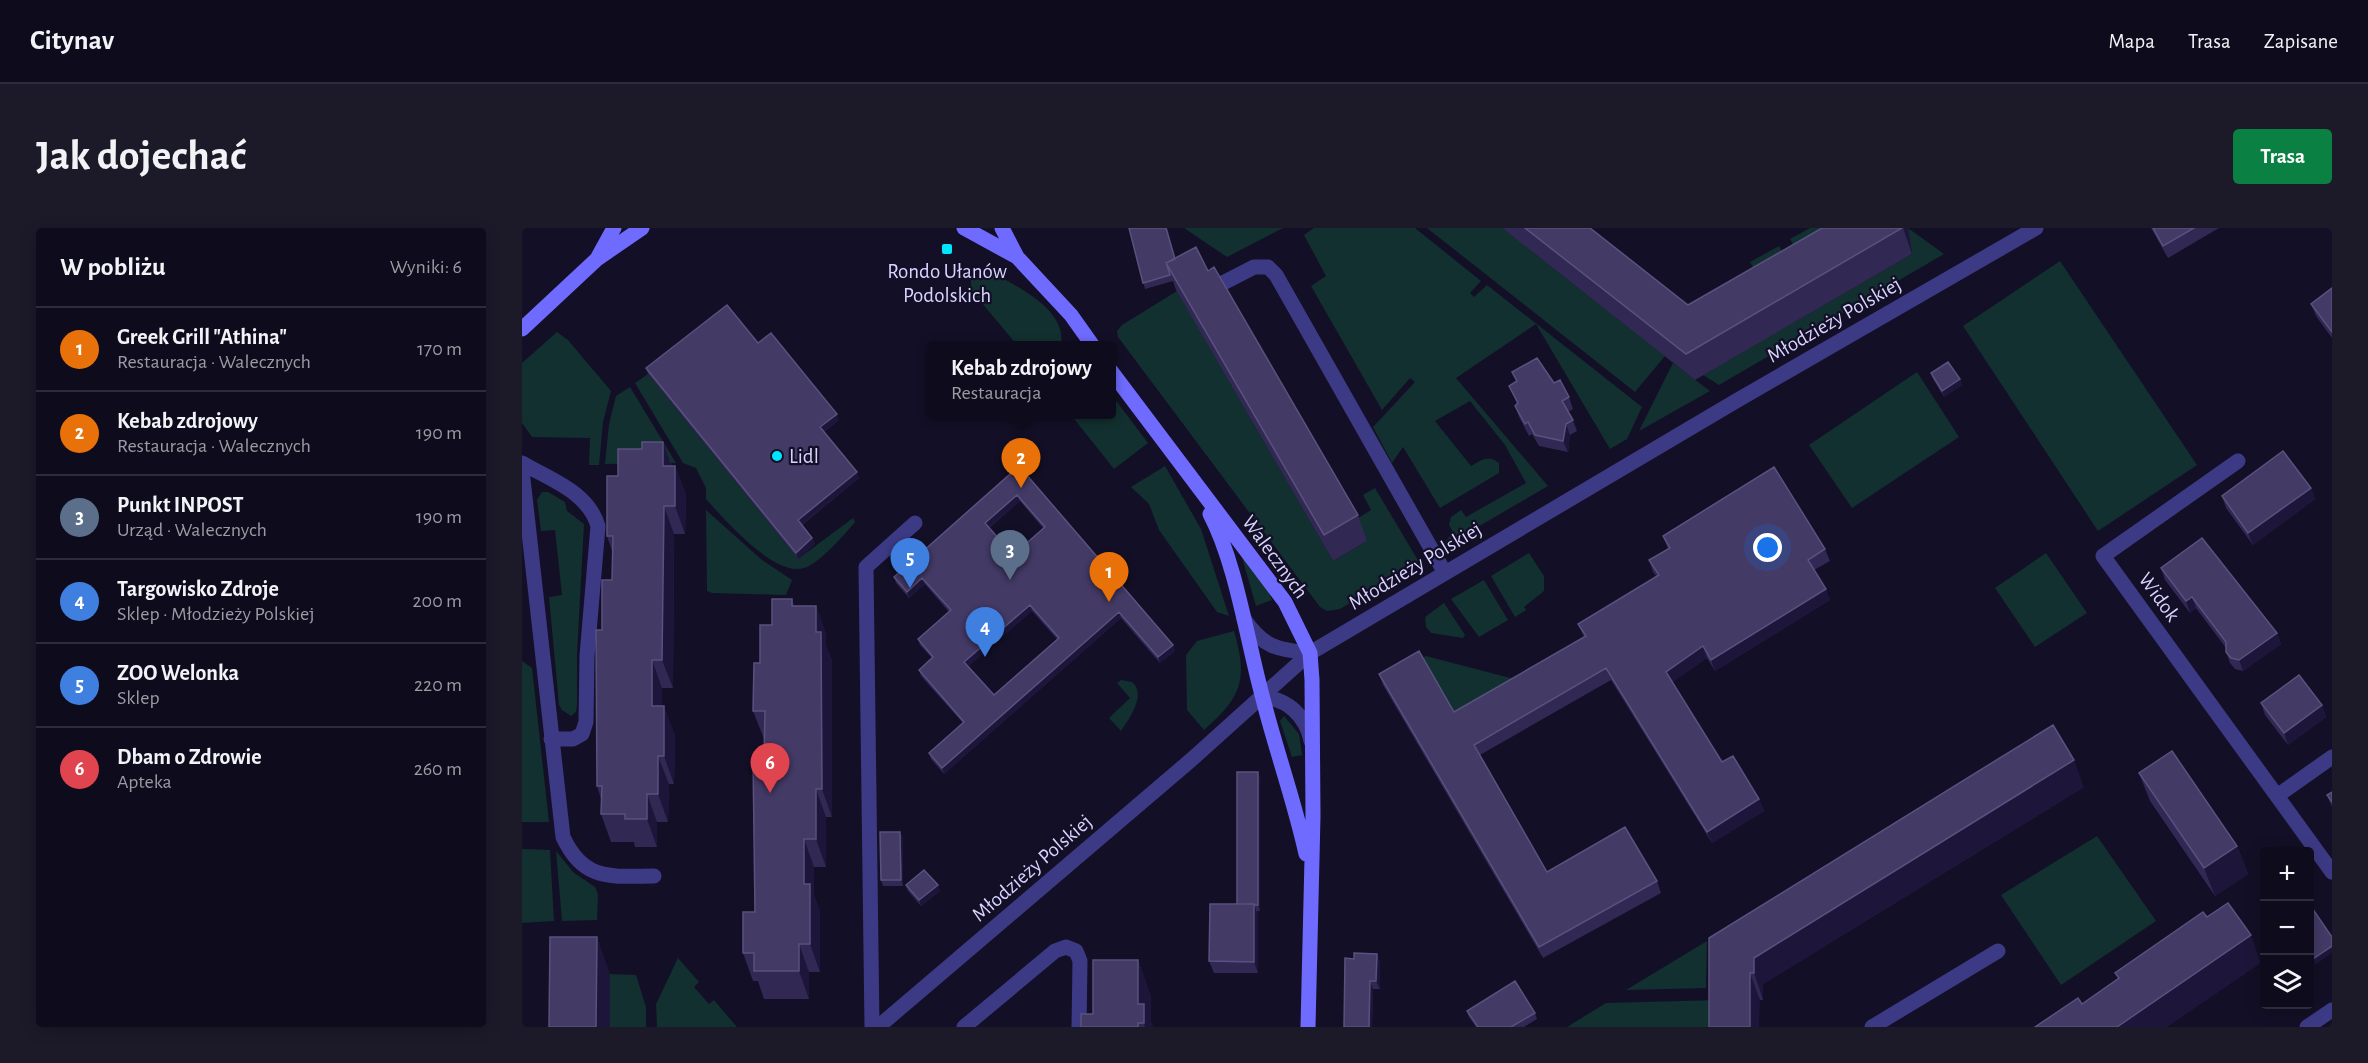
<!DOCTYPE html>
<html lang="pl">
<head>
<meta charset="utf-8">
<style>
  :root { --surface:#0e0b1c; --page:#1c1929; --text:#f1f3f6; --muted:#9b9ba3; --line:#2e2b3b; --accent:#0b8043 }
  body { margin:0; font-family:"Alegreya Sans",sans-serif; background:var(--page); color:var(--text) }
  .controls { position:absolute; right:18px; bottom:18px; display:grid; overflow:hidden; border-radius:6px; box-shadow:0 3px 15px #0003 }
  .controls button { width:54px; height:54px; display:grid; place-items:center; padding:0; border:0; border-bottom:2px solid var(--line); background:var(--surface); color:var(--text); font:30px sans-serif }
  .you { position:absolute; left:1246px; top:320px; width:21px; height:21px; margin:-15px; border:4px solid #fff; border-radius:50%; background:#1a73e8; box-shadow:0 0 0 9px #1a73e833 }
  .badge { display:grid; place-items:center; width:39px; height:39px; border-radius:50%; background:var(--accent); color:#fff; font-size:20px; font-weight:700 }
  .pin { position:absolute; translate:-50% -50px; filter:drop-shadow(0 2px 3px #0008) }
  .pin::after { content:''; position:absolute; top:32px; width:21px; height:18px; background:inherit; clip-path:polygon(0 0,100% 0,50% 100%) }
  .popup { position:absolute; left:405px; top:113px; width:189px; height:78px; box-sizing:border-box; display:grid; place-content:center; border-radius:6px; background:var(--surface); filter:drop-shadow(0 2px 4px #0005); font-size:20px; white-space:nowrap; color:var(--muted) }
  .popup b { font-size:22px; color:var(--text) }
  .popup::after { content:''; position:absolute; left:50%; top:100%; margin-left:-12px; border:12px solid transparent; border-top-color:var(--surface) }
  .list { margin:0; padding:0; list-style:none }
  h2 { display:flex; justify-content:space-between; align-items:center; height:78px; margin:0; padding:0 24px; font-size:26px }
  h2 small { font-size:20px; font-weight:400; color:var(--muted) }
  .list li { display:grid; grid-template-columns:39px 1fr auto; gap:18px; align-items:center; box-sizing:border-box; height:84px; padding:0 24px; border-top:2px solid var(--line) }
  .list b { display:block; font-size:22px; white-space:nowrap }
  .list p { margin:0; font-size:20px; white-space:nowrap; color:var(--muted) }
  .list em { font-size:20px; font-style:normal; color:var(--muted) }
  .icon { flex:none; width:33px; height:33px; fill:none; stroke:currentColor; stroke-width:2; stroke-linecap:round; stroke-linejoin:round }
  .map { position:relative; flex:none; width:1810px; height:799px; overflow:hidden; border-radius:6px }
  header { display:flex; align-items:center; gap:36px; box-sizing:border-box; height:84px; padding:0 30px; background:var(--surface); border-bottom:2px solid var(--line) }
  header strong { font-size:28px }
  nav { display:flex; gap:33px; margin-inline-start:auto; font-size:21px }
  .intro { display:flex; align-items:center; justify-content:space-between; box-sizing:border-box; height:144px; padding:0 36px }
  h1 { margin:0; font-size:42px }
  .button { padding:15px 27px; border-radius:6px; background:var(--accent); color:#fff; font-size:21px; font-weight:700 }
  main { display:flex; gap:36px; padding:0 36px }
  aside { flex:1; background:var(--surface); border-radius:6px; box-shadow:0 3px 15px #0003 }
  .map>svg:first-child { display:block }
  .green { fill:#12302f }
  .lines { fill:none; stroke-linecap:round; stroke-linejoin:round }
  .street { stroke:#3d3a85; stroke-width:15 }
  .secondary { stroke:#6f6bff; stroke-width:15 }
  .wall { fill:#312854; fill-rule:evenodd }
  .shaded-wall { fill:#1d163a }
  .building { fill:#433a66; stroke:#5a527e; stroke-width:1.5; fill-rule:evenodd }
  .poi-dot { fill:#00e5ff; stroke:#130f26; stroke-width:2 }
  .labels { text-anchor:middle; dominant-baseline:central; stroke-width:4.5; stroke-linejoin:round; paint-order:stroke }
  .poi-label { font-size:21px; fill:#d9d4ff; stroke:#130f26 }
  .street-label { font-size:21px; fill:#d9d4ff; stroke:#130f26 }
</style>
</head>
<body>
<header>
<strong>Citynav</strong>
<nav><a>Mapa</a><a>Trasa</a><a>Zapisane</a></nav>
</header>
<div class="intro"><h1>Jak dojechać</h1><a class="button">Trasa</a></div>
<main>
<aside>
<h2>W pobliżu<small>Wyniki: 6</small></h2>
<ul class="list">
<li><span class="badge" style="background:#e8710a">1</span><div><b>Greek Grill &quot;Athina&quot;</b><p>Restauracja · Walecznych</p></div><em>170 m</em></li>
<li><span class="badge" style="background:#e8710a">2</span><div><b>Kebab zdrojowy</b><p>Restauracja · Walecznych</p></div><em>190 m</em></li>
<li><span class="badge" style="background:#5c6f8a">3</span><div><b>Punkt INPOST</b><p>Urząd · Walecznych</p></div><em>190 m</em></li>
<li><span class="badge" style="background:#3f7fe0">4</span><div><b>Targowisko Zdroje</b><p>Sklep · Młodzieży Polskiej</p></div><em>200 m</em></li>
<li><span class="badge" style="background:#3f7fe0">5</span><div><b>ZOO Welonka</b><p>Sklep</p></div><em>220 m</em></li>
<li><span class="badge" style="background:#e0444e">6</span><div><b>Dbam o Zdrowie</b><p>Apteka</p></div><em>260 m</em></li>
</ul>
</aside>
<div class="map">
<svg width="1810" height="799" viewBox="0 0 1810 799">
  <rect width="100%" height="100%" fill="#130f26"/>
  <path class="green" d="M662,0H761L705,29Z
    M792,0H893L959,53L948,65L952,69L965,57L1120,179L1105,211L1088,221L1014,96L934,150L1026,258L918,321L931,304L927,297L929,289L939,282L944,289L1004,255L983,217L948,173L913,193L949,238C959,232 967,226 977,235V245L918,280L881,219L870,235L851,199L893,154L888,150L860,182L789,58L804,48L782,7Z
    M905,0H980L1143,128L1113,164Z
    M1288,0H1301L1284,40L1268,11Z
    M1386,0L1422,26L1197,157L1181,147L1390,26Z
    M1257,18L1272,47L1244,63L1228,34Z
    M1538,33L1675,237L1576,303L1441,98Z
    M460,40C487,54 546,79 539,117H495L449,62V50Z
    M655,63L811,333L845,313L833,292L849,282L841,267L853,260L897,334L818,381L805,383L798,379L596,109L595,103L600,97Z
    M35,104L46,112L89,163L81,194L77,237H67L68,210L10,209L0,195V135Z
    M1151,135L1188,163L1117,203Z
    M1395,144L1437,209L1330,280L1287,217Z
    M126,146L276,331L331,290L333,294C323,306 297,336 282,340C252,349 203,292 184,271V260L174,240L161,235L113,155Z
    M108,159L154,235L83,236L87,196L94,168Z
    M589,166L626,215L592,241L549,187L589,186Z
    M643,238L679,301L707,388L695,384L637,302L627,276L609,259Z
    M20,264H26L43,274L45,283L62,296L55,426V476L54,484L49,488L40,482L37,477L27,369L40,367L33,302L19,303L15,272Z
    M184,282L240,332L270,352L264,367L190,365L185,363Z
    M1007,325L1022,348V363L1002,379L1004,382L993,389L969,348Z
    M1524,325L1565,385L1513,419L1473,360Z
    M719,326L740,350L750,372L734,378Z
    M962,352L986,392L957,409L929,371Z
    M922,375L943,407L941,410L909,405L904,399L903,389Z
    M712,403C726,451 720,469 682,502L665,482L664,427L675,413Z
    M904,428L996,452L936,496L896,432Z
    M0,433L10,440L27,594H0Z
    M599,452L610,454C625,466 607,491 599,503L587,490L608,470L595,455Z
    M762,488L777,506L780,527L770,529L758,493Z
    M1575,608L1634,693L1539,757L1479,667Z
    M0,621L28,622L32,693L0,695Z
    M34,623L51,644L73,659L76,666L75,692L40,693Z
    M1185,713L1184,760L1104,762Z
    M156,730L177,754L172,759L187,776L192,772L215,799H135L134,776Z
    M88,746L114,747L124,779V799H88Z
    M1197,772V799H1045L1084,775Z"/>
  <g class="lines">
    <path class="street" d="M699,56L732,39H746L754,47L923,345
      M1716,233L1581,328L1810,644
      M0,235C29,252 66,264 76,298L65,428L64,494L60,506L51,511H29
      M0,242L41,609C62,654 89,648 132,648
      M722,391C741,419 755,422 788,425
      M740,469C766,471 784,488 789,513
      M1755,568L1810,529
      M350,799L344,339L393,295
      M356,799L669,532L788,425L1214,173L1514,0
      M442,799L533,723L544,719L554,723L558,733L557,799
      M1350,799L1476,723
      M1785,799L1810,782"/>
    <path class="secondary" d="M442,0L495,29
      M480,0L495,29L549,87L571,118
      M76,29L92,0
      M0,101L75,31L120,0
      M589,143L763,374L788,425L790,452L791,588L786,799
      M688,286C714,335 725,412 740,467C753,520 772,571 784,626"/>
  </g>
  <path class="wall" d="M607,0H645L653,30L686,43L836,287L845,313L811,333L654,62L651,53L623,61Z
    M980,0H1068L1166,77L1300,0H1386L1390,26L1173,152Z
    M1629,0H1697L1646,30Z
    M1810,60V110L1794,88L1789,76Z
    M236,115L317,192L302,204L337,250L280,297L290,310L293,316L276,331L126,146L124,140Z
    M990,144L1032,155L1047,169L1051,181L1046,184L1051,192L1055,203L1048,207L1046,224L1017,218L1010,206L1007,208L997,189L993,178L995,176L987,158L994,154Z
    M1409,145L1438,151L1440,157L1422,169L1411,151Z
    M141,214L150,238H153L164,267L163,306H152L151,460H140V478L153,507L152,556H147L146,594H135V619H113L112,614H89L79,586V571L75,558L80,402L90,352V323L85,308L96,248L120,221Z
    M497,238L651,417L653,423L638,435L599,390L422,546L409,531L407,525L441,495L399,448L397,442L410,430L398,417L396,411L427,384L403,356L387,370L374,355L372,349ZM498,273L521,300L491,327L467,300ZM510,383L535,411L472,467L446,438Z
    M1789,260L1793,271L1731,317L1704,280L1700,268Z
    M1141,308L1303,321L1308,333L1292,342L1308,372L1193,443L1185,430L1150,454L1200,534L1237,571L1242,583L1190,615L1089,452L958,527L1025,644L1135,653L1139,665L1021,730L861,457L857,446L932,484L1062,409L1056,396L1134,348L1131,344L1127,332L1146,321Z
    M1639,340L1755,405L1759,416L1721,443L1713,441L1708,435L1704,424V420L1674,380L1668,385L1643,352Z
    M270,371L272,378H294L304,406V418L310,432V589H304V639H292V667L298,684V744H287V771H242L236,753H231L221,725L233,684L242,530V511L231,483L238,435L250,397Z
    M1739,475L1800,477L1804,489L1766,517L1743,487Z
    M736,544L738,550V683H735L736,688V745H692L687,733L715,676Z
    M1617,545L1715,618L1726,646L1693,668L1628,573Z
    M1562,559L1241,756V772H1238L1187,710Z
    M1810,564V579L1805,567Z
    M378,604L381,610V658H361L359,652Z
    M384,657L418,663L399,678L386,663Z
    M855,726L858,734V761H851L850,799H822L832,731Z
    M616,732L629,769V795L631,799H559Z
    M945,783L1013,785L1015,791L1002,799H954L947,789Z"/>
  <path class="shaded-wall" d="M1381,0H1386L1390,26Z
    M1438,151L1440,157L1422,169L1420,163Z
    M315,186L317,192L300,205L298,199Z
    M1044,196L1048,207L1046,224L1041,213Z
    M141,214L151,242L141,238Z
    M153,238L164,267L163,306L153,278Z
    M335,244L337,250L278,298L276,292Z
    M1789,260L1793,271L1731,317L1726,305Z
    M495,267L498,273L465,301L463,295Z
    M142,278L152,306L151,460L140,432Z
    M290,310L293,316L276,331L274,325Z
    M400,350L403,356L387,370L385,364Z
    M1304,361L1308,372L1193,443L1189,432Z
    M1670,369L1674,380L1668,385L1664,373Z
    M508,377L510,383L445,440L442,434Z
    M294,378L304,406V418L310,432V589L300,561L294,404Z
    M597,384L599,390L422,546L420,540Z
    M1755,405L1759,416L1721,443L1717,432Z
    M651,417L653,423L638,435L636,429Z
    M1181,418L1185,430L1148,456L1144,444Z
    M130,432L140,460V506L130,478Z
    M1800,477L1804,489L1766,517L1762,505Z
    M142,478L153,507L152,556L142,528Z
    M136,528L147,556L146,594L136,566Z
    M1552,532L1562,559L1241,756V772L1232,745V730Z
    M736,544L738,550V683L736,677Z
    M294,561L304,589V639L294,611Z
    M125,566L135,594V619L125,591Z
    M1237,571L1242,583L1190,615L1185,604Z
    M378,604L381,610V658L379,652Z
    M282,611L292,639V667L298,684V744L288,716L282,656Z
    M1715,618L1726,646L1693,668L1682,640Z
    M416,657L418,663L399,678L397,672Z
    M732,676L736,688V745L732,734Z
    M1729,707L1739,735L1645,799H1595Z
    M75,709L88,746V799H74Z
    M277,716L287,744V771L277,743Z
    M1810,718V725L1793,737L1791,731Z
    M855,726L858,734V761L854,753Z
    M616,732L629,769V795L631,799H623L616,776Z
    M1228,745L1238,772L1237,799H1228Z
    M848,753L851,761L850,799H847Z"/>
  <path class="building" d="M607,0H644L653,31L644,35L648,47L621,55Z
    M1003,0H1068L1166,77L1300,0H1380L1164,126Z
    M1631,0H1672L1641,18Z
    M674,19L686,43L692,39L836,287L802,307L644,35Z
    M1810,60V104L1789,76Z
    M205,77L236,115L249,105L315,186L298,199L335,244L276,292L290,310L274,325L124,140Z
    M1015,130L1032,155L1038,152L1047,169L1040,173L1051,192L1044,196L1041,213L1013,207L1006,194L1003,196L993,178L996,175L987,158L995,153L990,144Z
    M1426,134L1438,151L1420,163L1409,145Z
    M120,214H141V238H153V278H142L140,432H130V478H142V528H136V566H125V591H103V586H79L80,558H75L74,402H80V352H90L91,308H85V248H96V221H120Z
    M1761,223L1789,260L1726,305L1700,268Z
    M497,238L651,417L636,429L597,384L420,540L407,525L442,494L397,442L411,429L396,411L429,382L400,350L385,364L372,349ZM495,267L523,299L491,327L463,295ZM508,377L537,410L472,467L442,434Z
    M1252,239L1303,321L1286,332L1304,361L1189,432L1181,418L1144,444L1200,534L1211,528L1237,571L1185,604L1084,440L952,517L1025,644L1103,599L1135,653L1017,719L857,446L897,423L932,484L1064,408L1056,396L1137,347L1127,332L1148,320L1141,308Z
    M1680,310L1755,405L1717,432L1709,430L1704,424V414L1670,369L1664,373L1639,340Z
    M250,371H270V378H294V404H299L300,561H294V611H282V656H288V716H277V743H232V725H221V684H233L231,530H242L243,483H231L232,435H238V397H250Z
    M1777,447L1800,477L1762,505L1739,475Z
    M1531,497L1552,532L1232,730V745H1228V799H1187V710Z
    M1650,523L1715,618L1682,640L1617,545Z
    M715,544H736V677H732V676H715Z
    M1810,564V574L1805,567Z
    M358,604H378L379,652H359Z
    M402,642L416,657L397,672L384,657Z
    M1706,675L1729,707L1595,799H1513L1556,770L1560,776L1597,750L1593,745L1681,684L1685,689Z
    M688,676H732V734L687,733Z
    M1788,677L1810,709V718L1791,731L1788,725Z
    M28,709H75L74,799H27Z
    M832,725L855,726L854,753H848L847,799H822L823,730L832,731Z
    M571,732H616V776H622V795H616V799H559V786H571Z
    M993,753L1013,785L989,799H956L945,783Z"/>
  <g class="poi-dot">
    <rect x="419" y="15" width="12" height="12" rx="3"/>
    <circle cx="255" cy="228" r="6"/>
  </g>
  <g class="labels">
    <g class="poi-label">
      <text x="425" y="43">Rondo Ułanów<tspan x="425" dy="24">Podolskich</tspan></text>
      <text x="267" y="228" text-anchor="start">Lidl</text>
    </g>
    <g class="street-label">
      <text transform="translate(1312 92) rotate(-30)">Młodzieży Polskiej</text>
      <text transform="translate(753 329) rotate(54)">Walecznych</text>
      <text transform="translate(893 338) rotate(-31)">Młodzieży Polskiej</text>
      <text transform="translate(1637 369) rotate(54)">Widok</text>
      <text transform="translate(510 640) rotate(-41)">Młodzieży Polskiej</text>
    </g>
  </g>
</svg>
<div class="controls">
<button>+</button>
<button>−</button>
<button><svg class="icon" aria-label="layers" viewBox="0 0 24 24"><path d="M12 4l9 5-9 5-9-5zM3 14l9 5 9-5"/></svg></button>
</div>
<div class="you"></div>
<div class="pin badge" style="left:587px;top:374px;background:#e8710a">1</div>
<div class="pin badge" style="left:499px;top:260px;background:#e8710a">2</div>
<div class="popup"><b>Kebab zdrojowy</b>Restauracja</div>
<div class="pin badge" style="left:488px;top:352px;background:#5c6f8a">3</div>
<div class="pin badge" style="left:463px;top:429px;background:#3f7fe0">4</div>
<div class="pin badge" style="left:388px;top:360px;background:#3f7fe0">5</div>
<div class="pin badge" style="left:248px;top:565px;background:#e0444e">6</div>
</div>
</main>
</body>
</html>
